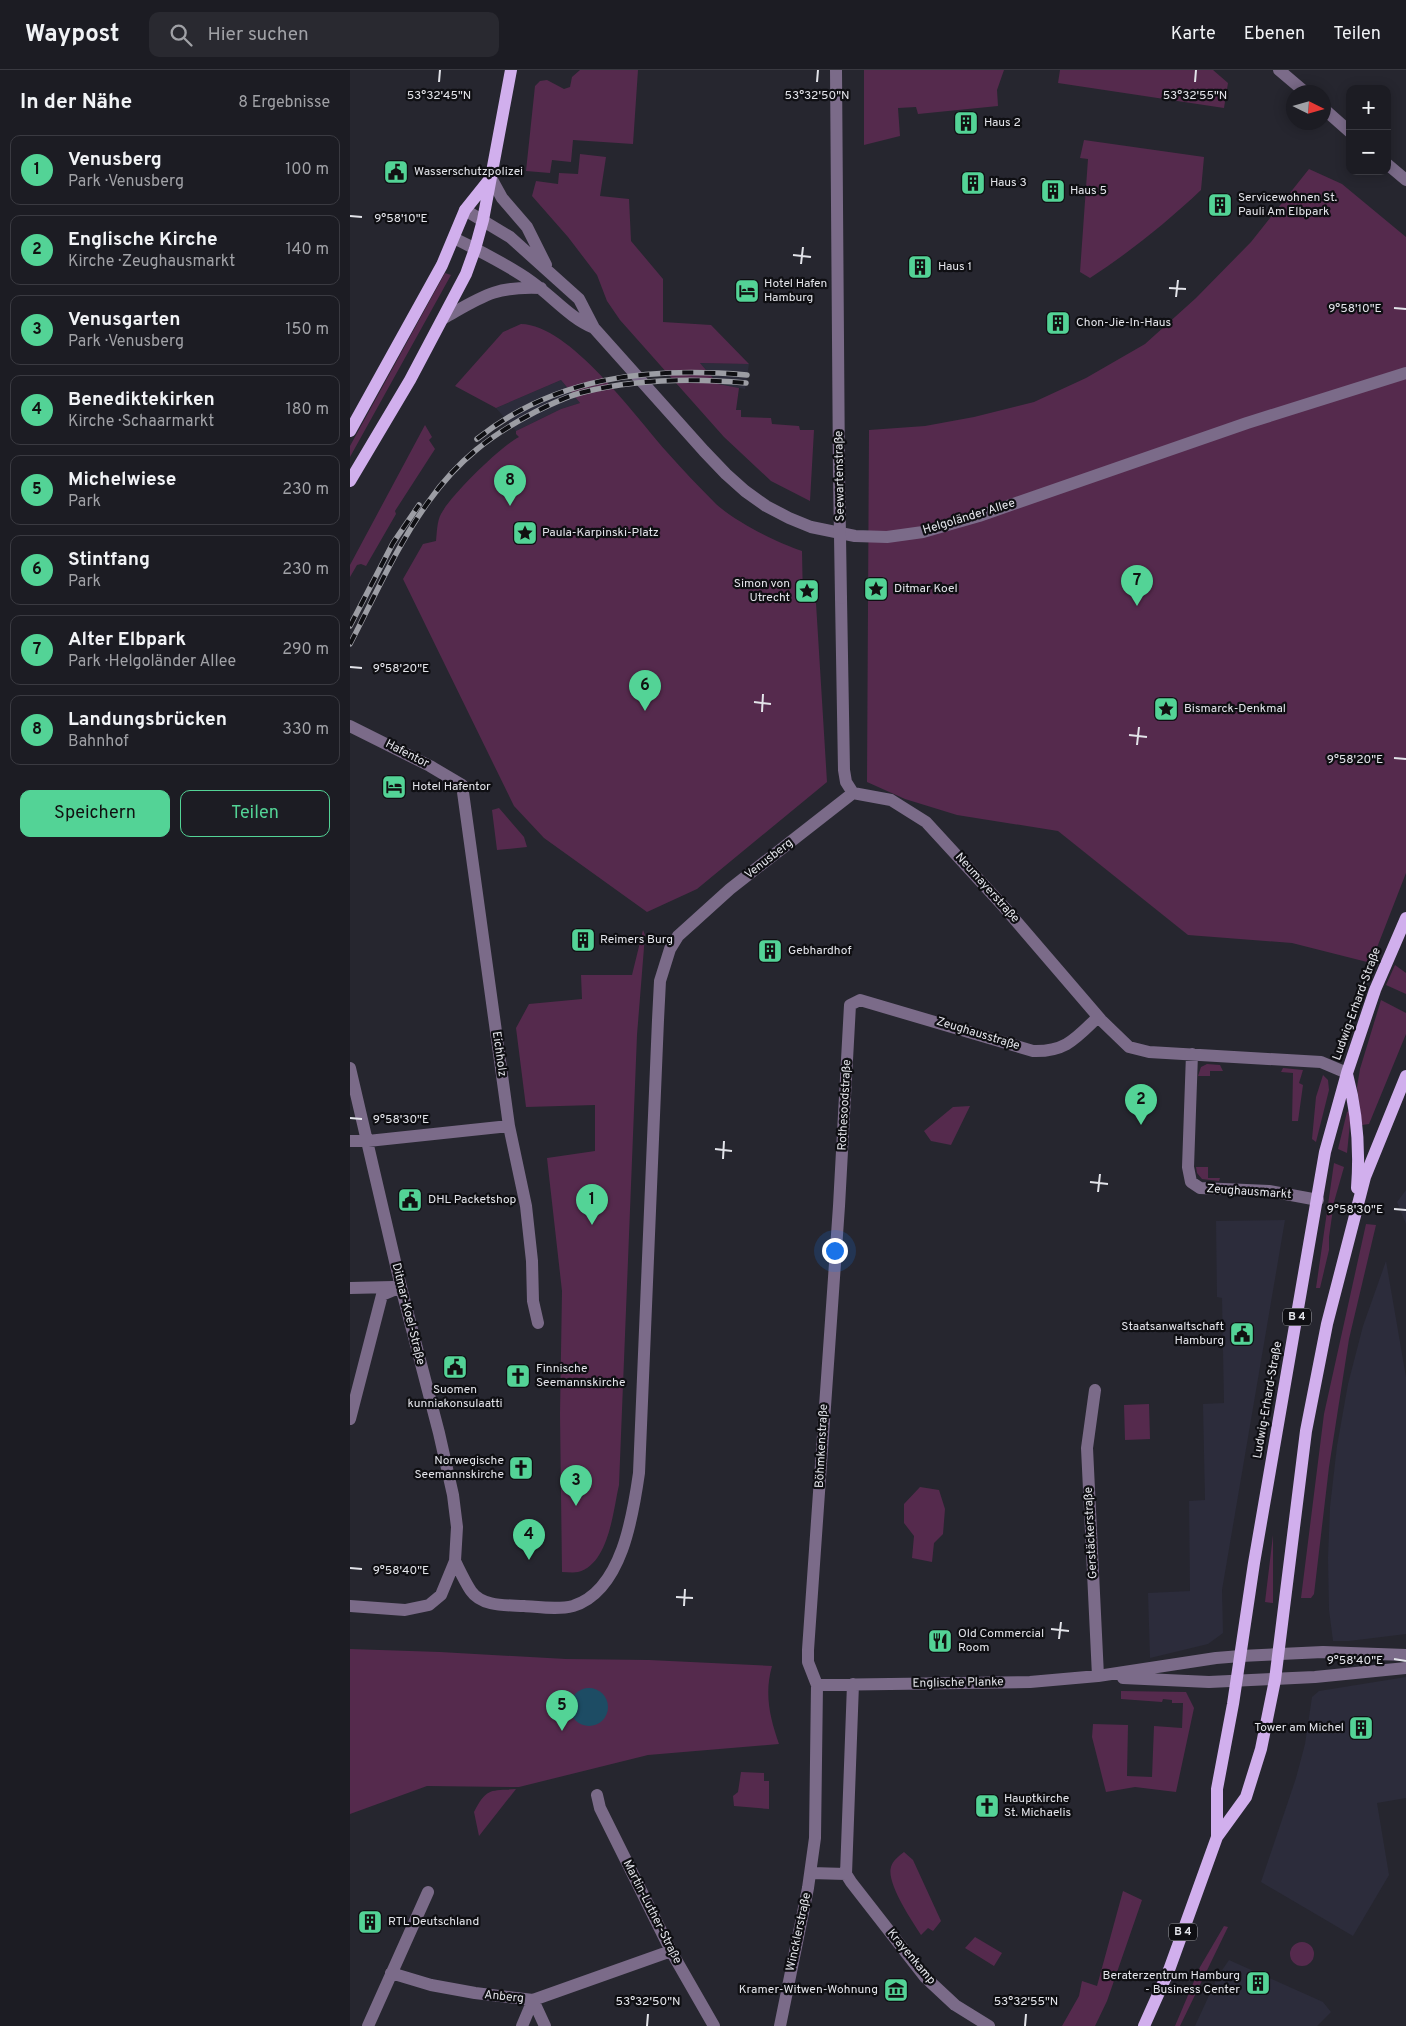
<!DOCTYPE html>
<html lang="de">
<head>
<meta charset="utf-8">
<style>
  :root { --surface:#1c1c23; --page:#292930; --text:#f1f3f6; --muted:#a0a1a6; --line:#3a3a41; --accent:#53d396 }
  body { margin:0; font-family:Overpass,sans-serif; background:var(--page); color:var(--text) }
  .controls { position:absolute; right:15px; top:15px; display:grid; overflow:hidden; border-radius:10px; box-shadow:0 2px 12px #0003 }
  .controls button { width:45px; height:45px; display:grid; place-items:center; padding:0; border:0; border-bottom:1px solid var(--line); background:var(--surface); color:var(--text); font:25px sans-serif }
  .compass { position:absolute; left:936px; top:15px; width:45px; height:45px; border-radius:50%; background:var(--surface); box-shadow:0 2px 12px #0003; rotate:95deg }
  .you { position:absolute; left:484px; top:1180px; width:18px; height:18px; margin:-12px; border:4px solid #fff; border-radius:50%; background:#1a73e8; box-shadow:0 0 0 8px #1a73e833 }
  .badge { display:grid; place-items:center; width:32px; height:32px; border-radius:50%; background:var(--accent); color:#111; font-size:16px; font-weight:700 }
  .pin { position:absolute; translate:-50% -41px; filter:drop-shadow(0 1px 2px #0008) }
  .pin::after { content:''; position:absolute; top:26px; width:18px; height:15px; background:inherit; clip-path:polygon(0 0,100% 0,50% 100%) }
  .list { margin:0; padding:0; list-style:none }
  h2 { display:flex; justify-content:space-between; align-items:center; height:65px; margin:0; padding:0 20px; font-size:21px }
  h2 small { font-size:16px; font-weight:400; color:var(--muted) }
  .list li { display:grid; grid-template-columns:32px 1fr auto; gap:15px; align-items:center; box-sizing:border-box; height:70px; margin:0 10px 10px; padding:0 10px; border:1px solid var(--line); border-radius:10px }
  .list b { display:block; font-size:19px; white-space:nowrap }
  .list p { margin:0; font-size:16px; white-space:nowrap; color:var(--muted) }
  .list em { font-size:16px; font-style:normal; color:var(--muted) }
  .actions { display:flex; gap:10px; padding:15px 20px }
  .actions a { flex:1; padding:11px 0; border:1px solid var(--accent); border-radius:10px; text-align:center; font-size:18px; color:var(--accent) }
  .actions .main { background:var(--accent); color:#111 }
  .icon { flex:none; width:28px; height:28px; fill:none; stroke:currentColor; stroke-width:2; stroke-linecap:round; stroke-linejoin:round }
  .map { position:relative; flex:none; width:1056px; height:1956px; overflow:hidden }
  header { display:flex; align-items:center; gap:30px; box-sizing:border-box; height:70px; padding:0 25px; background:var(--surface); border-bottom:1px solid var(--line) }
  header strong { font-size:24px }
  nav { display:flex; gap:28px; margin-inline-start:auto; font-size:18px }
  .search { width:350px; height:45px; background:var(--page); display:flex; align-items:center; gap:12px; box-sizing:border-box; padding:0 18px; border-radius:10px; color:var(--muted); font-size:19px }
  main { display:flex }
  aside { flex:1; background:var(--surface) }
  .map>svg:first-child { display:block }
  .built { fill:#2c2c3b }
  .green { fill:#552a4d }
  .water { fill:#1d4c64 }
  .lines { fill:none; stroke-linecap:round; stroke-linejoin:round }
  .minor { stroke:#7b6b89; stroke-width:12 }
  .major { stroke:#d1afed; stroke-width:12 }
  .rail-casing { stroke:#9c9da4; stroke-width:5.5 }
  .rail { stroke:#0f0f13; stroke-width:4; stroke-dasharray:11; stroke-linecap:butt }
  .minor-bridge { stroke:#7b6b89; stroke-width:12 }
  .ticks { fill:none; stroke:#e3e4ea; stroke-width:2 }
  .labels { text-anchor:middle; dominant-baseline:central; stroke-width:4.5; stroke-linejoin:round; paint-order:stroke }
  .shield { fill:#0f0f13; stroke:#a3a4aa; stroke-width:1 }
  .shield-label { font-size:11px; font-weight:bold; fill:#e3e4ea }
  .poi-label { font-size:12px; fill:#e3e4ea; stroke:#0f0f13; text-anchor:start }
  .street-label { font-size:12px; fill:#e3e4ea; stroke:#0f0f13 }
  .ticks-label { font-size:12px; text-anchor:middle; fill:#e3e4ea; stroke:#0f0f13; stroke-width:4.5; stroke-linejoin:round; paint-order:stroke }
</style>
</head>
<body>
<header>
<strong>Waypost</strong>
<div class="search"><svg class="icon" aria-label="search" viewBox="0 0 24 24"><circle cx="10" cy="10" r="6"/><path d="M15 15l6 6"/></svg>Hier suchen</div>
<nav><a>Karte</a><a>Ebenen</a><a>Teilen</a></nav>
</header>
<main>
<aside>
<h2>In der Nähe<small>8 Ergebnisse</small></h2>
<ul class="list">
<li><span class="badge">1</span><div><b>Venusberg</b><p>Park · Venusberg</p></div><em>100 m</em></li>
<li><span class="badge">2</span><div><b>Englische Kirche</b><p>Kirche · Zeughausmarkt</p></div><em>140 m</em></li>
<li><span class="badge">3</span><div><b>Venusgarten</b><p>Park · Venusberg</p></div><em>150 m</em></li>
<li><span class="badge">4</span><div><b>Benediktekirken</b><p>Kirche · Schaarmarkt</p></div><em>180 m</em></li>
<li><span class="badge">5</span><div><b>Michelwiese</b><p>Park</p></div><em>230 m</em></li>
<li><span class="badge">6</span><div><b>Stintfang</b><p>Park</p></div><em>230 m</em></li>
<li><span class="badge">7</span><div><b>Alter Elbpark</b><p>Park · Helgoländer Allee</p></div><em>290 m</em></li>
<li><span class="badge">8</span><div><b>Landungsbrücken</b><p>Bahnhof</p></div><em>330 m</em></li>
</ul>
<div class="actions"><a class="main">Speichern</a><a>Teilen</a></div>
</aside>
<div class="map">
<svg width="1056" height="1956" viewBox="0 0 1056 1956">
  <rect width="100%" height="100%" fill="#26262f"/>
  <path class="built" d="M350,293L399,294L395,319L368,314Z
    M211,310L230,333L211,339L166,361L146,338Z
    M1056,1120V1154L1047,1132Z
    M935,1150L872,1520L873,1563L858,1574L800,1588L798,1523L840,1521L839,1431L855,1430L853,1334L874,1333L872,1228L867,1227L866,1151Z
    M1036,1191L1056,1307V1564L999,1571H983L979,1540L978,1488L980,1437L987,1376L998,1314L1013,1256Z
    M1056,1607V1728L1027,1733L1039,1805L1003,1866L911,1812L946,1708L955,1674L962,1627L969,1621Z
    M879,1890L973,1932L981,1942L967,1956H845L868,1906Z"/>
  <path class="green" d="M230,0H288L283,74L223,70L221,92L202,90L200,103L176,101L185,16L190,11L197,10L214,19L220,17L222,7Z
    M514,0H654L647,20L648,36L568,44L566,37L548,38L550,66L514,75Z
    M710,0H863L878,13L874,38L708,13Z
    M734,70L854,87L851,120C816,153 780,182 740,208L730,202L738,89L730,88Z
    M230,84L256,87L250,126L279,129L281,171L313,209V252L361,255L399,294L350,293L368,314L389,318L386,340H391V347L421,348L422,354L449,356L450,360H464L460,431L421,411L374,367L270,250L257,231L247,205L218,167L182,126L186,111L208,114L209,103L228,104Z
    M959,99L992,114L1056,167V803L1021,893L942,873L838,865L708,761L607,745L555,729L517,712L519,360L575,356L624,347L684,332L736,308L795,274L846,228L901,172Z
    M95,203L101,205L0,387V376Z
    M171,254C220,255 285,346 316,381C332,399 349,417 366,434C386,452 427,473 452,481L453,533H466L477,712L347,819L297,842L194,768L164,736L53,509L73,474L86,471C87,462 87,451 91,444C101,425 150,377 169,367L166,364V361L211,339L230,333L211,310L146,338L105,316L153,262Z
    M75,355L82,367L79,370L85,379L45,441L46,444L16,496L11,494L7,495L0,507V495Z
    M149,738L174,767L177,777L147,780L142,740Z
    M293,860L295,865L287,965L269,1415C263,1441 259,1494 228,1502C223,1503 217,1502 212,1502L210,1344L212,1221L197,1088L245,1081V1035L176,1037L166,958L179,934L232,929L231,905H282Z
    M1045,895L1056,903V924L1036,915Z
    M1031,930L1056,943V964L1019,1054L1012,1055L1007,1017L1010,999Z
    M857,994L870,995L873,1001H860V1006H848L851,997Z
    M933,998L953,1000L949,1013L953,1015L948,1051H942L943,1003L931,1002Z
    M973,1005L978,1010L979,1020L966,1072L962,1069L966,1027Z
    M620,1036L601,1075L581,1071L574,1061L603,1037Z
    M1001,1040V1043L997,1083L988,1079L997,1042Z
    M984,1093L994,1097L984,1132L979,1167V1180L970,1218H966Z
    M846,1097H858V1108H870L869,1111L852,1109L847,1103Z
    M1016,1154L1026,1155L999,1269L979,1397L964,1524L961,1528H951L974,1344Z
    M799,1334L800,1369L775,1370L774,1335Z
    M570,1417L589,1420L595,1439L593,1464L584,1473L582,1492L562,1488L564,1466L554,1453V1434Z
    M923,1465V1533L915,1532Z
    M0,1579L90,1582L216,1589L299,1590L422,1596C414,1624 420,1648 429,1674L298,1685L169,1717L77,1716L0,1744Z
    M771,1621L836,1622L844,1638L826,1722L785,1717L756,1722L742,1667L743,1654L778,1655L777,1706L802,1707L804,1656L832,1658L833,1633H822V1630L813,1629L812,1632L771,1629Z
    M391,1702L414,1703V1711H419V1739L384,1736L383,1726L388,1722Z
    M166,1719L129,1766L124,1742C137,1717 140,1721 166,1719Z
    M554,1782L563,1790L591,1851L583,1861L578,1858L571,1865C562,1851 536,1813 541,1797C543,1790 549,1786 554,1782Z
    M773,1821L792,1830L757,1931L745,1956H712L729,1926L732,1911L747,1916Z
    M874,1856L878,1857L830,1956H825L850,1897Z
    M625,1867L652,1883L644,1896L615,1878Z
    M940 1884a12 12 0 1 1 24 0a12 12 0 1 1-24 0Z"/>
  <path class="water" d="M220 1637a19 19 0 1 1 38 0a19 19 0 1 1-38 0Z"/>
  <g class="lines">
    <path class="minor" d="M486,0L489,404
      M929,0L955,22
      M974,39L1000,62
      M1037,94L1056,110
      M141,108L152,128L177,157L196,195
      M115,140L160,167L229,229L244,258L354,381L376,404L395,421L416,436L439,448L461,457L505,466L537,467L573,462L629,446L897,353L1056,303
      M104,168C131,182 157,194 182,212C204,228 220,248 244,258
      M94,248C133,226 145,216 191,218
      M491,528L494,700L496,712L503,723
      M0,656L80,696L112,715L159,1056L176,1136L182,1191L183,1231L188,1253
      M503,723L541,730L576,752L654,837L751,950L779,977L799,982L971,992L997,1003
      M842,984L838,1097L841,1112L850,1118L919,1121L968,1130
      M0,998L51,1217L89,1363L103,1425L107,1457L105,1491L91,1525L79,1535L55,1540L0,1536
      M0,1071H18L159,1056
      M0,1218L43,1217
      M745,1320L737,1378L748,1606
      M0,1349L32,1225L51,1217
      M105,1491C110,1501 115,1512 121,1521C132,1537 157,1535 174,1536C190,1537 208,1540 223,1536C272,1521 283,1445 289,1403L308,950L310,911L320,879L328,866L380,819L503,723
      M773,1608L859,1612L965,1607L1056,1598
      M503,1614L496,1804L501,1812L575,1907L605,1935L639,1956
      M467,1615L680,1612L748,1606L866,1588L891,1586L973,1582L1056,1585
      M247,1725L250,1738L321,1881L364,1956
      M461,1803L496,1804
      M41,1903L81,1915L125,1923L183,1930L321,1881
      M183,1930L195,1956
      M18,1956L78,1822
      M172,1956L183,1930
      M430,1956L458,1818L465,1768L467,1615L458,1592V1580L489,1136L500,935L510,930L683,981C716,982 726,968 748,947"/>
    <path class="major" d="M0,361L92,195L115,140L139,110
      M0,411L60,310L116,204L125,179L133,150L161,0
      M997,1004C1007,1041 1010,1079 1007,1118
      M867,1767V1719L883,1634L904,1493L975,1082L997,1003L1025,920L1056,848
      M794,1956L819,1900L867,1767L896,1727L911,1679L925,1610L956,1361L977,1254L1015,1107L1056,1006"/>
    <defs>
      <path id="rail" d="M127,369C206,306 299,297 397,305
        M0,556L43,473L69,435
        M0,574C25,526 47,475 79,431C108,390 141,365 185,342C201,334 217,326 234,322C287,309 342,308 396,313"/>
    </defs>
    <use href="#rail" class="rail-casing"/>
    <use href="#rail" class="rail"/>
    <path class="minor-bridge" d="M489,404L491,528"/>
  </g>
  <path class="ticks" d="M89,12L90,0M467,12L468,0M845,12L846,0M0,146L12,147M443,185L461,187M451,194L453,177M819,218L836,219M826,227L828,210M1044,238L1056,239M0,597L12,598M404,632L421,634M412,642L413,624M779,665L797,667M787,675L789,657M1044,688L1056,689M0,1048L12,1049M365,1079L382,1081M373,1089L374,1071M740,1112L758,1114M748,1122L750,1104M1044,1139L1056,1140M0,1498L12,1499M326,1527L343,1528M334,1536L335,1519M701,1559L719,1561M709,1569L711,1552M1044,1589L1056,1591M297,1956L298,1944M675,1956L676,1944"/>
  <defs>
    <symbol id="building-square" viewBox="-11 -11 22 22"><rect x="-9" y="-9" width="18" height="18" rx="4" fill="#53d396" stroke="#0f0f13"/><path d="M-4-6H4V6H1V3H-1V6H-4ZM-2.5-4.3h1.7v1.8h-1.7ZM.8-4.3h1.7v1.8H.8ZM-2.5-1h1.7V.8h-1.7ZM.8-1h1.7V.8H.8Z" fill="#111"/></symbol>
    <symbol id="civic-square" viewBox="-11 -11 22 22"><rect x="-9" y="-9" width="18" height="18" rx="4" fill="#53d396" stroke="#0f0f13"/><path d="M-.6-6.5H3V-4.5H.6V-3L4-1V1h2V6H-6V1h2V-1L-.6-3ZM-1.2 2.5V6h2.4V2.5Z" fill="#111"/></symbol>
    <symbol id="hotel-square" viewBox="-11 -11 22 22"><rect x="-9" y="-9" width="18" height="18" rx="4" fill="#53d396" stroke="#0f0f13"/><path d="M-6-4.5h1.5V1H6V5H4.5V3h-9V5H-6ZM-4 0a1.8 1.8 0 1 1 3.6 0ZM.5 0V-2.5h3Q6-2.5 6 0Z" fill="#111"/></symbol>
    <symbol id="sight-square" viewBox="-11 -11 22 22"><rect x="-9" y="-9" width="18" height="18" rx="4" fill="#53d396" stroke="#0f0f13"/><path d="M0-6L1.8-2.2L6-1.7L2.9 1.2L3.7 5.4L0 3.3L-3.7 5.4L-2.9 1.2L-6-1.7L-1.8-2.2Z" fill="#111"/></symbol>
    <symbol id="church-square" viewBox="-11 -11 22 22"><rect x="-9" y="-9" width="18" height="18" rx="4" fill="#53d396" stroke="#0f0f13"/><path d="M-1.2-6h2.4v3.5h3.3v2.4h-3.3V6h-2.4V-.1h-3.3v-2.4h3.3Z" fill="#111"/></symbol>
    <symbol id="restaurant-square" viewBox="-11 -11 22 22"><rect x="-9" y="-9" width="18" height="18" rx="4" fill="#53d396" stroke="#0f0f13"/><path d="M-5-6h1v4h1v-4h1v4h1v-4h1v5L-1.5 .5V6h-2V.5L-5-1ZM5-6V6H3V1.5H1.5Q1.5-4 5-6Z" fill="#111"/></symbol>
    <symbol id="museum-square" viewBox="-11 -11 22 22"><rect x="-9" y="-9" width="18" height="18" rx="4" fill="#53d396" stroke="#0f0f13"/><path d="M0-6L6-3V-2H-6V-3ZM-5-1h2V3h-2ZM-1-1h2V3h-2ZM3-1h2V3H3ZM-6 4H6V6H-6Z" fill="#111"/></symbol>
  </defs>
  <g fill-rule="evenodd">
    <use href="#building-square" x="602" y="39" width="28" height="28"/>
    <use href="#civic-square" x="32" y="88" width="28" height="28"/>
    <use href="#building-square" x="609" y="99" width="28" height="28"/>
    <use href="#building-square" x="689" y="107" width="28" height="28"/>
    <use href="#building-square" x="856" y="121" width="28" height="28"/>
    <use href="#building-square" x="556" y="183" width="28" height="28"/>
    <use href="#hotel-square" x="383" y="207" width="28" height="28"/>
    <use href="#building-square" x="694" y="239" width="28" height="28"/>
    <use href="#sight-square" x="161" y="449" width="28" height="28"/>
    <use href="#sight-square" x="512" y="505" width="28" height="28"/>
    <use href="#sight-square" x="443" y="507" width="28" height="28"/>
    <use href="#sight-square" x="802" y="625" width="28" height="28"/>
    <use href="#hotel-square" x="30" y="703" width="28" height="28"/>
    <use href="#building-square" x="219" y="856" width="28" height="28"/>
    <use href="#building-square" x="406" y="867" width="28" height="28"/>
    <use href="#civic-square" x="46" y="1116" width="28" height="28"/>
    <use href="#civic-square" x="878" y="1250" width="28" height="28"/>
    <use href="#civic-square" x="91" y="1283" width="28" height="28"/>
    <use href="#church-square" x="154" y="1292" width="28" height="28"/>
    <use href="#church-square" x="157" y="1384" width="28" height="28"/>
    <use href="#restaurant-square" x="576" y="1557" width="28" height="28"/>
    <use href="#building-square" x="997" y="1644" width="28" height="28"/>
    <use href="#church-square" x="623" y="1722" width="28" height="28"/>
    <use href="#building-square" x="6" y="1838" width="28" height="28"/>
    <use href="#building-square" x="894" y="1899" width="28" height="28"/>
    <use href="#museum-square" x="532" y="1906" width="28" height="28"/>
  </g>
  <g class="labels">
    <g class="shield">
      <rect x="933" y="1238.5" width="28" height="17" rx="4"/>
      <rect x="819" y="1853.5" width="28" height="17" rx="4"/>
    </g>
    <g class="shield-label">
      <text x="947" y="1247">B 4</text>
      <text x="833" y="1862">B 4</text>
    </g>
    <g class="poi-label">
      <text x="634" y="53">Haus 2</text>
      <text x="64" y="102">Wasserschutzpolizei</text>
      <text x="640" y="113">Haus 3</text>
      <text x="720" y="121">Haus 5</text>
      <text x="888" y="128">Servicewohnen St.<tspan x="888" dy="14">Pauli Am Elbpark</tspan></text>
      <text x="588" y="197">Haus 1</text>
      <text x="414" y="214">Hotel Hafen<tspan x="414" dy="14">Hamburg</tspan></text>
      <text x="726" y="253">Chon-Jie-In-Haus</text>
      <text x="192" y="463">Paula-Karpinski-Platz</text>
      <text x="440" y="514" text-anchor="end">Simon von<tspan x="440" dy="14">Utrecht</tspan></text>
      <text x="544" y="519">Ditmar Koel</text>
      <text x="834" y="639">Bismarck-Denkmal</text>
      <text x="62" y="717">Hotel Hafentor</text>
      <text x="250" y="870">Reimers Burg</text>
      <text x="438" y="881">Gebhardhof</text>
      <text x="78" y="1130">DHL Packetshop</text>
      <text x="874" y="1257" text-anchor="end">Staatsanwaltschaft<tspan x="874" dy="14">Hamburg</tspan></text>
      <text x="186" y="1299">Finnische<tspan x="186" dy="14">Seemannskirche</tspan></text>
      <text x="105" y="1320" text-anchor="middle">Suomen<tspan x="105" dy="14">kunniakonsulaatti</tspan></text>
      <text x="154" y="1391" text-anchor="end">Norwegische<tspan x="154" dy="14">Seemannskirche</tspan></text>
      <text x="608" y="1564">Old Commercial<tspan x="608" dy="14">Room</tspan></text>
      <text x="994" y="1658" text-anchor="end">Tower am Michel</text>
      <text x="654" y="1729">Hauptkirche<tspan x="654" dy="14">St. Michaelis</tspan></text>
      <text x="38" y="1852">RTL Deutschland</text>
      <text x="890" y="1906" text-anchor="end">Beraterzentrum Hamburg<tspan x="890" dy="14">- Business Center</tspan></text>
      <text x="528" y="1920" text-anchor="end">Kramer-Witwen-Wohnung</text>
    </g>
    <g class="street-label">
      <text transform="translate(490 406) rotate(-91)">Seewartenstraße</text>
      <text transform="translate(619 447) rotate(-17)">Helgoländer Allee</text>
      <text transform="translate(57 684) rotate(27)">Hafentor</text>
      <text transform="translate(419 789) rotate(-38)">Venusberg</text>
      <text transform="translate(637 818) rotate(48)">Neumayerstraße</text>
      <text transform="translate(1007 934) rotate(-70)">Ludwig-Erhard-Straße</text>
      <text transform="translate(628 964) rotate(17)">Zeughausstraße</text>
      <text transform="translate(149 984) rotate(82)">Eichholz</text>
      <text transform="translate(495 1035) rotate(-87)">Rothesoodstraße</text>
      <text transform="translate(899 1122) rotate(4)">Zeughausmarkt</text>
      <text transform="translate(58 1244) rotate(76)">Ditmar-Koel-Straße</text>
      <text transform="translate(918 1330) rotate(-80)">Ludwig-Erhard-Straße</text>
      <text transform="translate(472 1376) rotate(-87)">Böhmkenstraße</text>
      <text transform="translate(741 1463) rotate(-93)">Gerstäckerstraße</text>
      <text transform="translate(608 1613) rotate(-1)">Englische Planke</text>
      <text transform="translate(302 1842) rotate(63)">Martin-Luther-Straße</text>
      <text transform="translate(449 1862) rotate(-78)">Wincklerstraße</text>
      <text transform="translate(561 1887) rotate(50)">Krayenkamp</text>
      <text transform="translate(154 1927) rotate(6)">Anberg</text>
    </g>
  </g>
  <g class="ticks-label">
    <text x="89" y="29">53°32'45"N</text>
    <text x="467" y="29">53°32'50"N</text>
    <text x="845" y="29">53°32'55"N</text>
    <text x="51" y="152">9°58'10"E</text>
    <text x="1005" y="242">9°58'10"E</text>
    <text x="51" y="602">9°58'20"E</text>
    <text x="1005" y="693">9°58'20"E</text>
    <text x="51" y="1053">9°58'30"E</text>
    <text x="1005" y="1143">9°58'30"E</text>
    <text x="51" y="1504">9°58'40"E</text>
    <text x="1005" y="1594">9°58'40"E</text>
    <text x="298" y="1935">53°32'50"N</text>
    <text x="676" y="1935">53°32'55"N</text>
  </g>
</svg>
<div class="controls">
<button>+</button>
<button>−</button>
</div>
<svg class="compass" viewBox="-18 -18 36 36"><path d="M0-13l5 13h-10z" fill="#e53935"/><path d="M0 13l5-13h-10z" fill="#a0a1a6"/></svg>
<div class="you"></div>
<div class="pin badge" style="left:242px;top:1155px">1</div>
<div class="pin badge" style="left:791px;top:1055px">2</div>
<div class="pin badge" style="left:226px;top:1436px">3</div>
<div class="pin badge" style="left:179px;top:1490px">4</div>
<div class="pin badge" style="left:212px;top:1661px">5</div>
<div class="pin badge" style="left:295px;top:641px">6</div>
<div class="pin badge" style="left:787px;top:536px">7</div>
<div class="pin badge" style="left:160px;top:436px">8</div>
</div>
</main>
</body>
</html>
